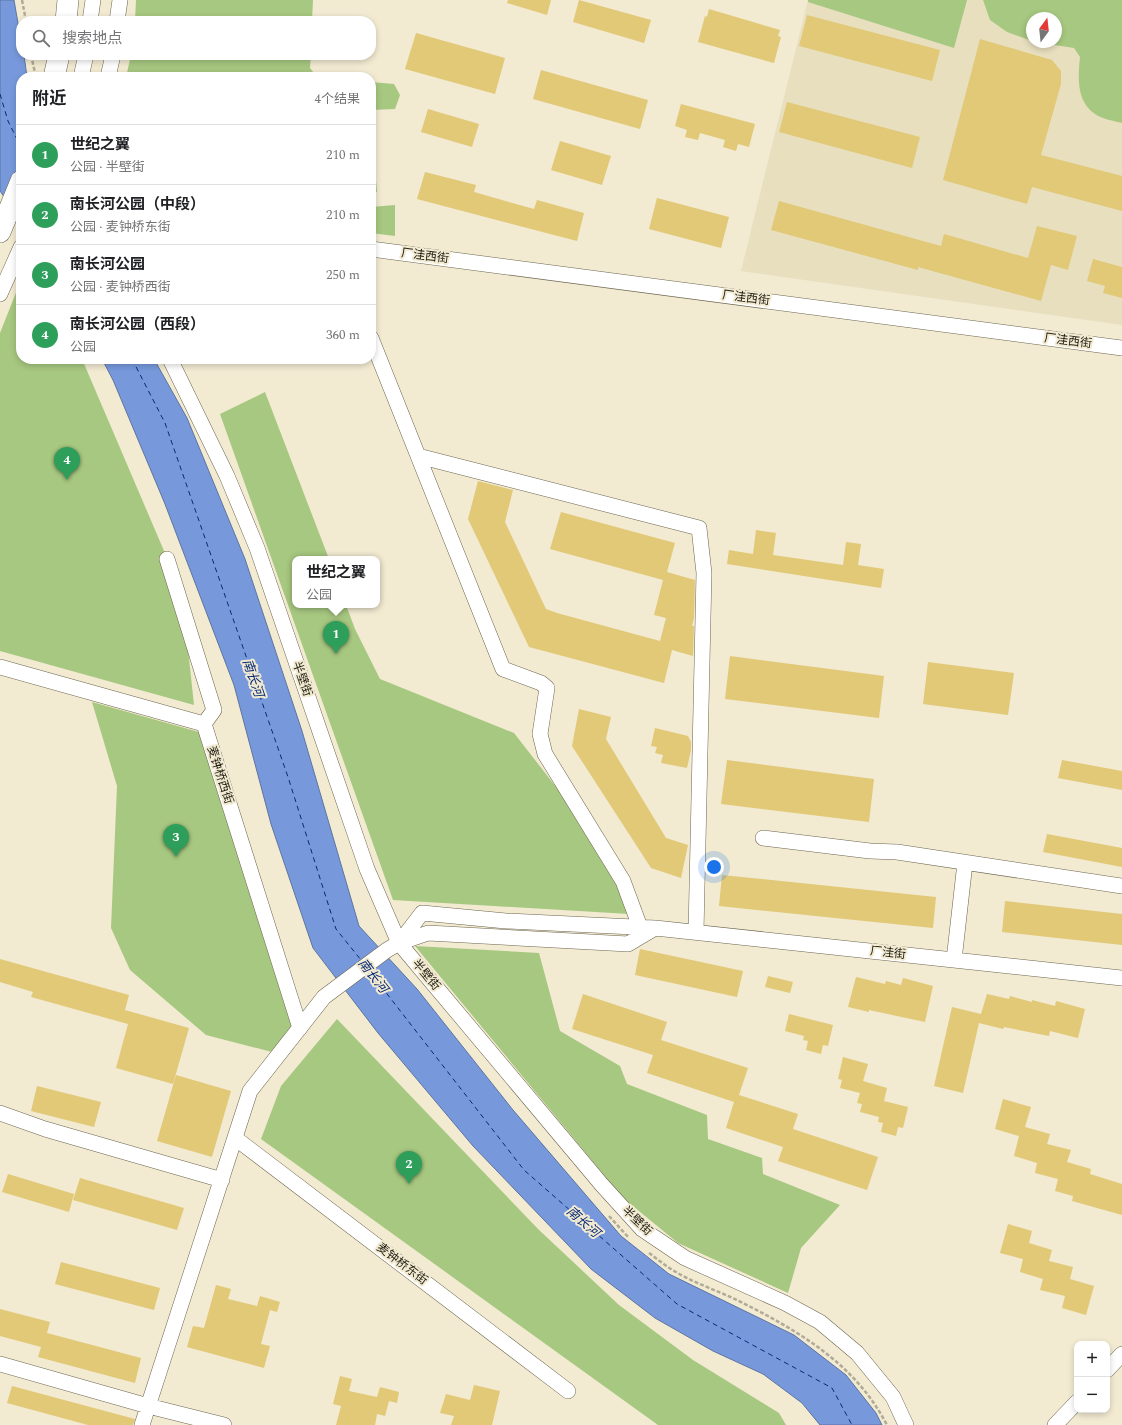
<!DOCTYPE html>
<html lang="zh">
<head>
<meta charset="utf-8">
<style>
  :root { --surface:#fff; --page:#f6f6f6; --text:#202124; --muted:#757577; --line:#e0e0e0; --accent:#1a73e8 }
  body { margin:0; font-family:Spectral,"Noto Sans SC",serif; background:var(--page); color:var(--text) }
  .controls { position:absolute; right:12px; bottom:12px; display:grid; overflow:hidden; border-radius:8px; box-shadow:0 2px 6px #0003 }
  .controls button { width:36px; height:36px; display:grid; place-items:center; padding:0; border:0; border-bottom:1px solid var(--line); background:var(--surface); color:var(--text); font:20px sans-serif }
  .compass { position:absolute; left:1026px; top:12px; width:36px; height:36px; border-radius:50%; background:var(--surface); box-shadow:0 2px 6px #0003; rotate:15deg }
  .you { position:absolute; left:714px; top:867px; width:14px; height:14px; margin:-10px; border:3px solid #fff; border-radius:50%; background:#1a73e8; box-shadow:0 0 0 6px #1a73e833 }
  .badge { display:grid; place-items:center; width:26px; height:26px; border-radius:50%; background:var(--accent); color:#fff; font-size:13px; font-weight:700 }
  .pin { position:absolute; translate:-50% -33px; filter:drop-shadow(0 1px 2px #0008) }
  .pin::after { content:''; position:absolute; top:21px; width:14px; height:12px; background:inherit; clip-path:polygon(0 0,100% 0,50% 100%) }
  .popup { position:absolute; left:292px; top:556px; width:88px; height:52px; box-sizing:border-box; display:grid; place-content:center; border-radius:8px; background:var(--surface); filter:drop-shadow(0 1px 3px #0005); font-size:13px; white-space:nowrap; color:var(--muted) }
  .popup b { font-size:15px; color:var(--text) }
  .popup::after { content:''; position:absolute; left:50%; top:100%; margin-left:-8px; border:8px solid transparent; border-top-color:var(--surface) }
  .list { margin:0; padding:0; list-style:none }
  h2 { display:flex; justify-content:space-between; align-items:center; height:52px; margin:0; padding:0 16px; font-size:17px }
  h2 small { font-size:13px; font-weight:400; color:var(--muted) }
  .list li { display:grid; grid-template-columns:26px 1fr auto; gap:12px; align-items:center; box-sizing:border-box; height:60px; padding:0 16px; border-top:1px solid var(--line) }
  .list b { display:block; font-size:15px; white-space:nowrap }
  .list p { margin:0; font-size:13px; white-space:nowrap; color:var(--muted) }
  .list em { font-size:13px; font-style:normal; color:var(--muted) }
  .icon { flex:none; width:22px; height:22px; fill:none; stroke:currentColor; stroke-width:2; stroke-linecap:round; stroke-linejoin:round }
  .map { position:relative; flex:none; width:1122px; height:1425px; overflow:hidden }
  .search { position:absolute; background:var(--surface); box-shadow:0 2px 6px #0003; left:16px; top:16px; width:360px; height:44px; display:flex; align-items:center; gap:10px; box-sizing:border-box; padding:0 14px; border-radius:16px; color:var(--muted); font-size:15px }
  .panel { position:absolute; background:var(--surface); box-shadow:0 2px 6px #0003; left:16px; top:72px; width:360px; height:292px; border-radius:16px }
  .map>svg:first-child { display:block }
  .built { fill:#e8dfbf; fill-rule:evenodd }
  .green { fill:#a7c880 }
  .water { fill:#7799dc; stroke:#5d74a0 }
  .lines { fill:none; stroke-linecap:round; stroke-linejoin:round }
  .ferry { stroke:#072a76; stroke-width:1; stroke-dasharray:5 4; stroke-linecap:butt }
  .building { fill:#e1c977 }
  .minor-casing { stroke:#6d6650; stroke-width:16 }
  .highway-casing { stroke:#6d6650; stroke-width:22 }
  .path { stroke:#b1ab96; stroke-width:2.5; stroke-dasharray:4 2; stroke-linecap:butt }
  .minor { stroke:#fff; stroke-width:15 }
  .highway { stroke:#fff; stroke-width:21 }
  .labels { text-anchor:middle; dominant-baseline:central; stroke-width:4; stroke-linejoin:round; paint-order:stroke }
  .street-label { font-size:12px; fill:#211f15; stroke:#f2ead1 }
  .water-label { font-size:13px; font-style:italic; fill:#072a76; stroke:#f2ead1 }
</style>
</head>
<body>
<div class="map">
<svg width="1122" height="1425" viewBox="0 0 1122 1425">
  <rect width="100%" height="100%" fill="#f2ead1"/>
  <path class="built" d="M808,0H1122V325L741,271ZM1032,18H1056V42H1032Z"/>
  <path class="green" d="M136,0H313L312,21H135Z
    M808,0H967L954,48L808,2Z
    M983,0H1122V123C1114,121 1102,119 1095,114C1076,101 1078,77 1080,57L1074,48L1036,42H1056V18H1032V41L1007,32L990,20Z
    M131,55H311L310,68L317,77H126Z
    M371,82L394,84L400,95L395,109L371,110Z
    M371,122L377,192L371,193Z
    M395,205V236L371,233V207Z
    M21,280V359H82L182,593L194,705L0,651V333Z
    M265,392L329,559H295V605H346L355,629L380,679L514,733L630,882L629,914L393,900L220,414Z
    M92,702L199,732L292,1028L272,1052L206,1035L130,970L111,928L117,786Z
    M415,946L539,953L560,1031L620,1066L627,1084L707,1115L708,1139L762,1158L763,1174L840,1205L801,1248L788,1293L678,1243L623,1198Z
    M337,1019L538,1229L619,1305L693,1360L779,1413L786,1425H658L261,1139L281,1086Z"/>
  <path class="water" d="M0,0H14L21,41V55H24L27,77H21V221L0,191Z
    M102,359H154L187,418L245,559L302,731L359,926L417,989L513,1110L621,1236L669,1274L794,1335L846,1375L876,1413L882,1425H820L802,1403L763,1374L713,1351L655,1318L591,1269L473,1146L378,1033L313,948L271,824L234,685L165,504L113,380Z"/>
  <g class="lines">
    <path class="ferry" d="M0,94L8,121L21,147
      M132,359L165,423L288,777L336,929L361,960
      M370,972L524,1170L677,1304L832,1388L852,1425"/>
  </g>
  <path class="building" d="M508,0H551L547,15L507,3Z
    M579,0L651,20L644,43L573,22Z
    M709,9L780,30L778,36L781,37L774,63L698,42L705,16L707,17Z
    M807,15L940,50L932,81L799,46Z
    M416,33L505,58L495,94L405,69Z
    M980,39L1052,60L1061,71V84L1041,155L1122,176V211L1032,187L1027,204L943,180Z
    M541,70L648,100L640,129L533,99Z
    M787,102L920,137L912,168L779,132Z
    M681,104L755,124L749,147L738,144L736,151L723,147L725,140L700,133L698,140L685,137L687,130L675,126Z
    M428,109L479,124L472,147L421,132Z
    M560,141L611,156L602,185L551,170Z
    M425,172L476,185L474,192L534,209L537,200L584,213L577,241L417,199Z
    M657,198L729,217L721,248L649,229Z
    M779,201L941,246L944,234L1028,258L1037,226L1077,236L1068,270L1051,265L1041,301L918,267V270L771,230Z
    M1093,259L1122,267V298L1103,293L1105,286L1087,281Z
    M478,481L513,490L505,522L546,609L557,613L660,641L666,618L654,615L663,580L550,549L561,512L675,543L667,572L695,580L694,618L692,626H694L693,656L672,650L664,683L529,647L468,519Z
    M756,530L776,533L773,555L843,565L846,542L861,544L858,565L884,569L881,588L727,564L729,550L753,554Z
    M730,656L884,676L879,718L725,699Z
    M928,662L1014,673L1008,715L923,704Z
    M579,709L611,717L606,739L666,838L688,845L681,878L651,868L572,746Z
    M655,728L688,736L691,742V750L687,768L661,763L663,755L655,753L657,747L651,746Z
    M727,760L874,779L869,822L721,804Z
    M1062,760L1122,771V790L1058,778Z
    M1047,834L1122,848V867L1043,852Z
    M722,875L936,897L933,928L719,906Z
    M1005,901L1122,914V945L1002,932Z
    M640,949L743,971L737,997L635,975Z
    M0,959L129,995L125,1010L189,1028L173,1084L116,1068L128,1024L31,997L33,992L0,982Z
    M768,976L793,982L790,993L765,987Z
    M856,977L885,984L886,981L901,985L903,978L933,986L925,1022L869,1010V1012L848,1007Z
    M583,994L667,1022L661,1040L748,1068L739,1095L798,1114L793,1129L878,1157L867,1190L778,1161L783,1147L726,1128L734,1102L647,1073L653,1055L572,1029Z
    M987,994L1009,999L1010,996L1032,1002V1000L1055,1006L1056,1001L1085,1009L1078,1038L1050,1031L1049,1036L1004,1027L1003,1029L979,1023L963,1093L934,1086L952,1007L981,1014Z
    M789,1014L833,1025L828,1046L823,1045L821,1054L806,1050L808,1041L803,1040L804,1036L785,1031Z
    M843,1057L868,1064L863,1081L887,1088L884,1101L908,1107L903,1128L898,1127L896,1136L881,1132L883,1123L878,1122L879,1117L860,1112L862,1104L857,1103L860,1093L840,1088L842,1080L838,1079Z
    M176,1075L231,1091L212,1157L157,1141Z
    M37,1086L101,1102L94,1127L31,1111Z
    M1003,1099L1031,1107L1025,1127L1050,1134L1047,1144L1071,1150L1067,1162L1091,1169L1090,1174L1122,1184V1215L1072,1201L1073,1196L1055,1191L1058,1179L1035,1173L1037,1163L1014,1156L1019,1136L995,1129Z
    M8,1174L74,1194L69,1212L2,1192Z
    M80,1178L184,1208L177,1230L73,1200Z
    M1008,1224L1032,1231L1029,1243L1052,1250L1049,1261L1073,1267L1070,1279L1094,1286L1086,1315L1062,1308L1065,1296L1040,1290L1043,1279L1020,1272L1023,1259L1000,1253Z
    M61,1262L160,1288L154,1310L55,1284Z
    M216,1285L231,1289L228,1299L257,1306L260,1296L280,1302L277,1312L270,1310L261,1344L270,1346L264,1368L187,1347L193,1326L204,1328Z
    M0,1309L50,1322L47,1333L141,1358L135,1383L38,1357L41,1347L0,1336Z
    M340,1376L352,1379L349,1391L377,1397L380,1387L399,1392L397,1403L389,1401L385,1416L377,1414L375,1425H336L341,1406L333,1404Z
    M474,1385L500,1391L492,1425H451L454,1416L440,1413L446,1394L470,1400Z
    M12,1386L135,1419L133,1425H88L7,1403Z"/>
  <g class="lines">
    <defs>
      <path id="minor" d="M90,21L93,0
        M117,21L120,0
        M81,77L86,55
        M108,77L113,55
        M371,249L1122,348
        M0,294L21,247
        M371,338L503,669L541,683L547,688L540,734L545,754L623,881L640,927
        M170,359L227,476L257,548L367,869L399,943L602,1185L642,1229L685,1258L785,1303L820,1322L857,1353L893,1397L906,1425
        M418,456L699,528L704,573L696,932
        M167,559L214,710L204,724
        M0,667L204,724L300,1028
        M763,838L870,851L897,852L1122,886
        M399,943L422,913L506,921L655,928L1122,978
        M954,960L965,863
        M0,1113L45,1129L222,1180
        M235,1138L568,1391
        M0,1364L148,1406L224,1425
        M1107,1370L1122,1354
        M142,1425L250,1091L324,997L387,950L399,943L428,933L628,944L655,928
        M1055,1425L1077,1402"/>
      <path id="highway" d="M66,21L68,0
        M54,77L59,55
        M0,232L21,181"/>
    </defs>
    <use href="#minor" class="minor-casing"/>
    <use href="#highway" class="highway-casing"/>
    <path class="path" d="M22,0L26,21
      M31,55L36,77
      M609,1216L629,1238
      M649,1253C656,1258 663,1264 671,1269C691,1282 716,1290 737,1300C797,1330 855,1363 887,1425"/>
    <use href="#minor" class="minor"/>
    <use href="#highway" class="highway"/>
  </g>
  <g class="labels">
    <g class="street-label">
      <text transform="translate(425 256) rotate(7)">厂洼西街</text>
      <text transform="translate(746 298) rotate(7)">厂洼西街</text>
      <text transform="translate(1068 341) rotate(7)">厂洼西街</text>
      <text transform="translate(302 679) rotate(71)">半壁街</text>
      <text transform="translate(220 775) rotate(72)">麦钟桥西街</text>
      <text transform="translate(888 953) rotate(6)">厂洼街</text>
      <text transform="translate(426 975) rotate(50)">半壁街</text>
      <text transform="translate(637 1221) rotate(43)">半壁街</text>
      <text transform="translate(402 1264) rotate(37)">麦钟桥东街</text>
    </g>
    <g class="water-label">
      <text transform="translate(253 678) rotate(71)">南长河</text>
      <text transform="translate(373 976) rotate(52)">南长河</text>
      <text transform="translate(583 1222) rotate(41)">南长河</text>
    </g>
  </g>
</svg>
<div class="controls">
<button>+</button>
<button>−</button>
</div>
<svg class="compass" viewBox="-18 -18 36 36"><path d="M0-13l5 13h-10z" fill="#e53935"/><path d="M0 13l5-13h-10z" fill="#757577"/></svg>
<div class="you"></div>
<div class="pin badge" style="left:336px;top:654px;background:#2e9e5b">1</div>
<div class="popup"><b>世纪之翼</b>公园</div>
<div class="pin badge" style="left:409px;top:1184px;background:#2e9e5b">2</div>
<div class="pin badge" style="left:176px;top:857px;background:#2e9e5b">3</div>
<div class="pin badge" style="left:67px;top:480px;background:#2e9e5b">4</div>
<div class="search"><svg class="icon" aria-label="search" viewBox="0 0 24 24"><circle cx="10" cy="10" r="6"/><path d="M15 15l6 6"/></svg>搜索地点</div>
<section class="panel">
<h2>附近<small>4个结果</small></h2>
<ul class="list">
<li><span class="badge" style="background:#2e9e5b">1</span><div><b>世纪之翼</b><p>公园 · 半壁街</p></div><em>210 m</em></li>
<li><span class="badge" style="background:#2e9e5b">2</span><div><b>南长河公园（中段）</b><p>公园 · 麦钟桥东街</p></div><em>210 m</em></li>
<li><span class="badge" style="background:#2e9e5b">3</span><div><b>南长河公园</b><p>公园 · 麦钟桥西街</p></div><em>250 m</em></li>
<li><span class="badge" style="background:#2e9e5b">4</span><div><b>南长河公园（西段）</b><p>公园</p></div><em>360 m</em></li>
</ul>
</section>
</div>
</body>
</html>
